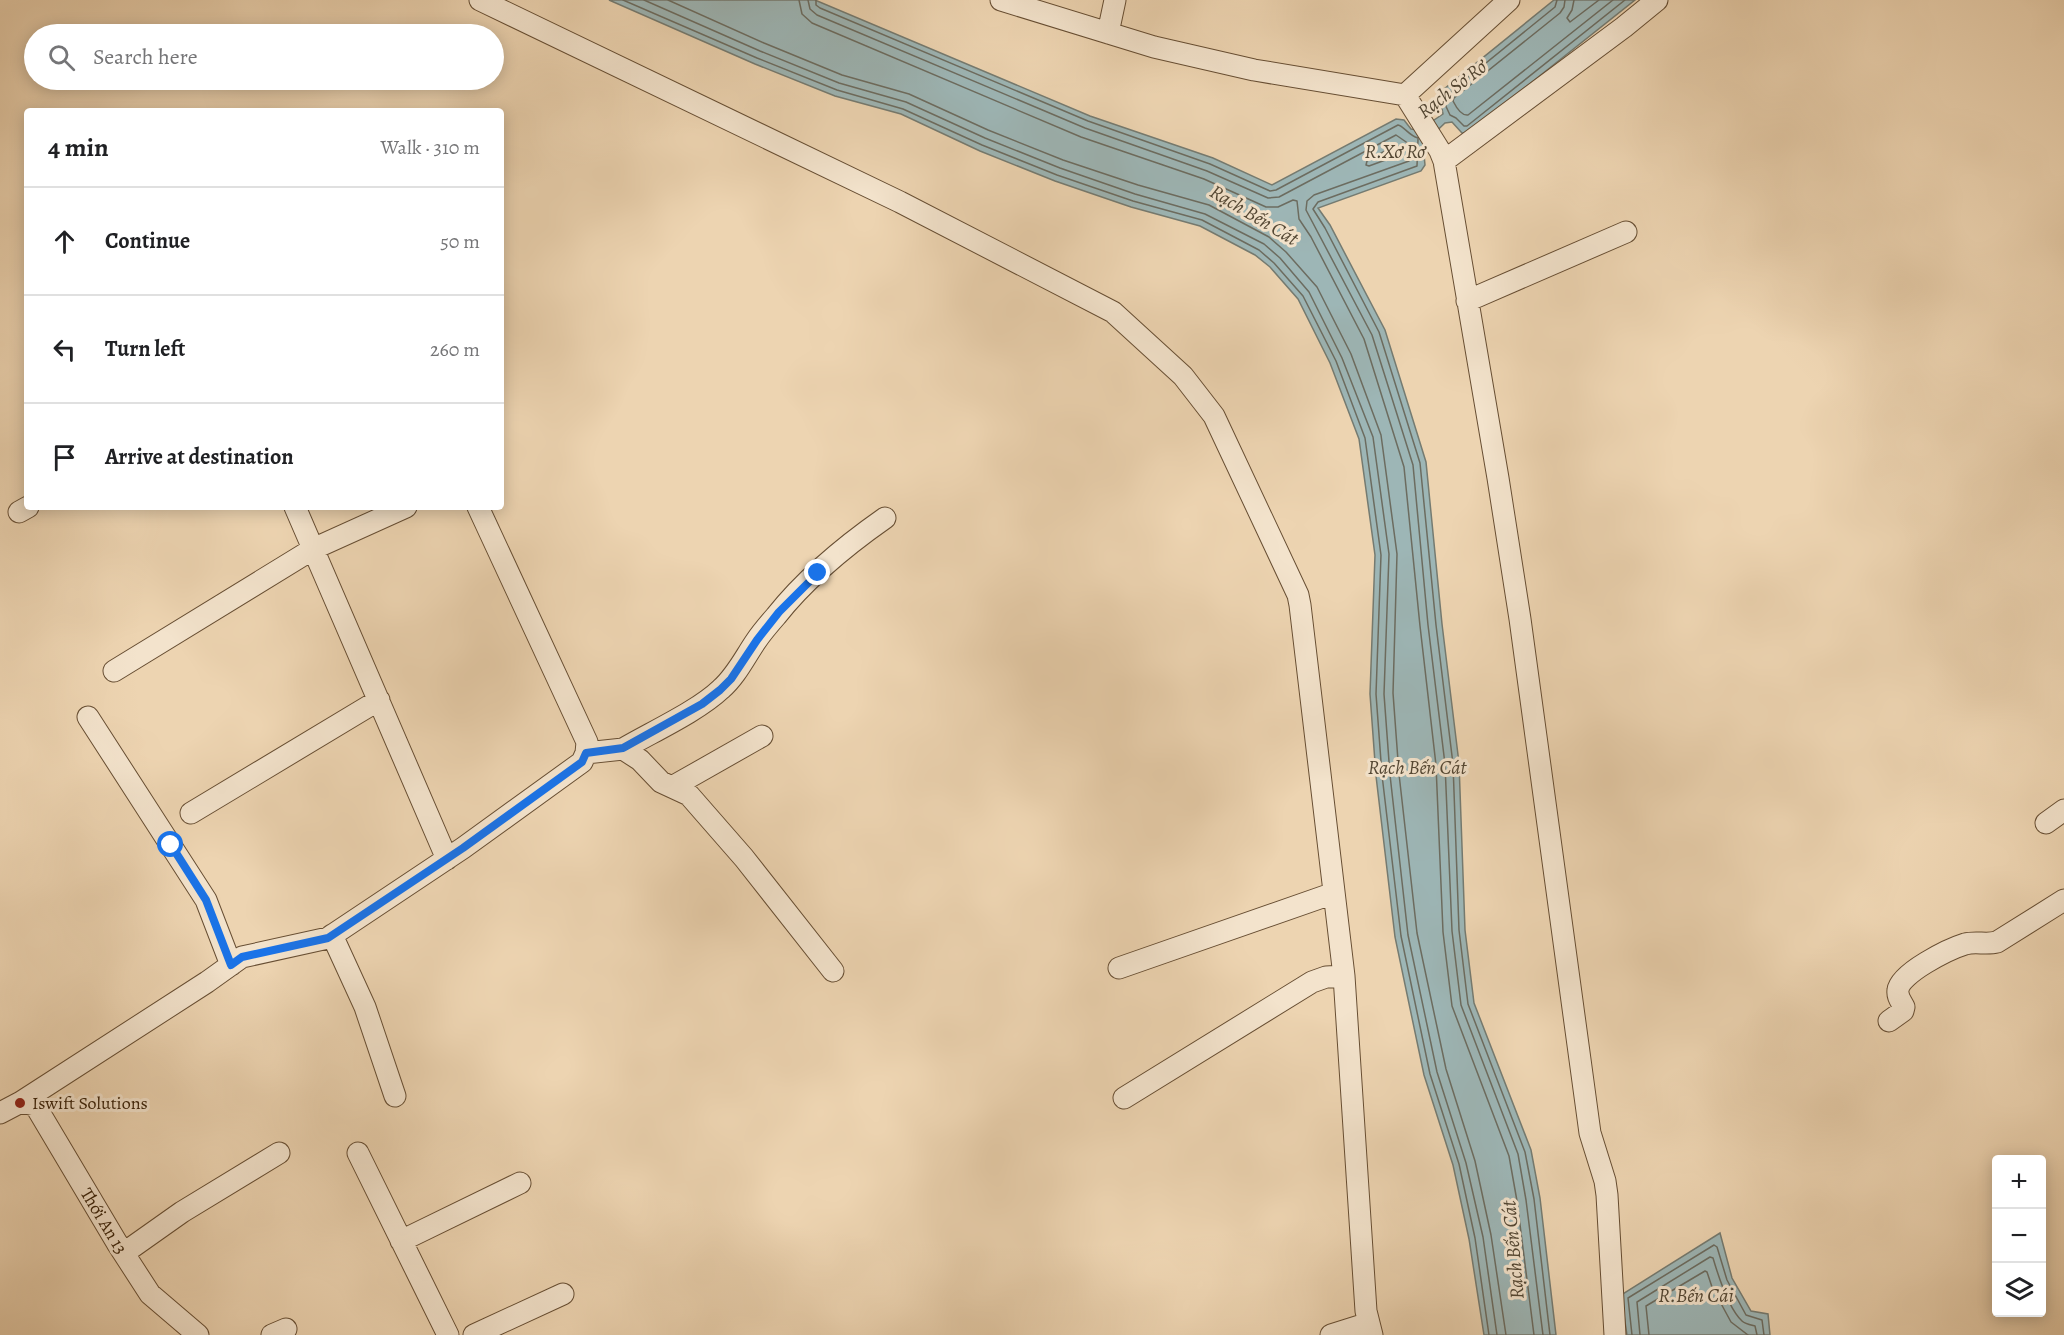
<!DOCTYPE html>
<html lang="en">
<head>
<meta charset="utf-8">
<style>
  :root { --surface:#fff; --page:#f6f6f6; --text:#202124; --muted:#757577; --line:#e0e0e0 }
  body { margin:0; font-family:Alegreya,serif; background:var(--page); color:var(--text) }
  .controls { position:absolute; right:18px; bottom:18px; display:grid; overflow:hidden; border-radius:6px; box-shadow:0 3px 15px #0003 }
  .controls button { width:54px; height:54px; display:grid; place-items:center; padding:0; border:0; border-bottom:2px solid var(--line); background:var(--surface); color:var(--text); font:30px sans-serif }
  .stop { position:absolute; width:18px; height:18px; margin:-14px; border:4px solid #1a73e8; border-radius:50%; background:#fff }
  .stop.end { background:#1a73e8; border-color:#fff; box-shadow:0 2px 6px #0008 }
  .list { margin:0; padding:0; list-style:none }
  h2 { display:flex; justify-content:space-between; align-items:center; height:78px; margin:0; padding:0 24px; font-size:26px }
  h2 small { font-size:20px; font-weight:400; color:var(--muted) }
  .list li { display:grid; grid-template-columns:39px 1fr auto; gap:18px; align-items:center; box-sizing:border-box; height:108px; padding:0 24px; border-top:2px solid var(--line) }
  .list b { display:block; font-size:22px; white-space:nowrap }
  .list em { font-size:20px; font-style:normal; color:var(--muted) }
  .icon { flex:none; width:33px; height:33px; fill:none; stroke:currentColor; stroke-width:2; stroke-linecap:round; stroke-linejoin:round }
  .map { position:relative; flex:none; width:2064px; height:1335px; overflow:hidden }
  .search { position:absolute; background:var(--surface); box-shadow:0 3px 15px #0003; left:24px; top:24px; width:480px; height:66px; display:flex; align-items:center; gap:15px; box-sizing:border-box; padding:0 21px; border-radius:33px; color:var(--muted); font-size:22px }
  .panel { position:absolute; background:var(--surface); box-shadow:0 3px 15px #0003; left:24px; top:108px; width:480px; height:402px; border-radius:6px }
  .map>svg:first-child { display:block }
  .water { fill:#9db6b6; stroke:#757b71; stroke-width:1.5 }
  .lines { fill:none; stroke-linecap:round; stroke-linejoin:round }
  .shore { stroke:#6c6c60; stroke-width:1.5 }
  .minor-casing { stroke:#674e33; stroke-width:23 }
  .minor { stroke:#f3e3cc; stroke-width:21 }
  .route { stroke:#1a73e8; stroke-width:8 }
  .poi-dot { fill:#8f2418; stroke:#f3e3cc; stroke-width:2 }
  .labels { text-anchor:middle; dominant-baseline:central; stroke-width:6; stroke-linejoin:round; paint-order:stroke }
  .poi-label { font-size:18px; fill:#3a2209; stroke:#f3e3cc; text-anchor:start }
  .street-label { font-size:18px; fill:#3a2209; stroke:#f3e3cc }
  .water-label { font-size:20px; font-style:italic; fill:#534734; stroke:#f3e3cc }
</style>
</head>
<body>
<div class="map">
<svg width="2064" height="1335" viewBox="0 0 2064 1335">
  <rect width="100%" height="100%" fill="#edd4b1"/>
  <filter id="stains"><feTurbulence type="fractalNoise" baseFrequency=".00333" numOctaves="4"/><feColorMatrix values="0 0 0 0 .2 0 0 0 0 .09 0 0 0 0 .02 0 0 0 .5 -.17"/></filter>
  <radialGradient id="worn" r=".72"><stop offset=".6" stop-color="#630" stop-opacity="0"/><stop offset="1" stop-color="#630" stop-opacity=".3"/></radialGradient>
  <path class="water" d="M609,0H815L1090,116L1213,158L1272,185L1396,119L1404,120L1411,129L1419,130L1443,114L1442,109L1437,101L1438,94L1554,0H1635L1468,133H1462L1452,122L1445,123L1423,144L1425,165L1421,171L1318,208L1330,225L1385,330L1426,462L1442,624L1459,763L1465,930L1474,1003L1531,1150L1540,1198L1556,1335H1484L1469,1239L1453,1165L1424,1075L1395,937L1376,776L1370,694L1375,555L1359,439L1330,363L1298,299L1270,267L1255,255L1200,226L1131,207L1055,181L980,151L901,114L835,96L755,64Z
    M1720,1233L1732,1278L1751,1311L1768,1314L1770,1335H1627L1621,1295Z"/>
  <g class="lines">
    <path class="shore" d="M623,0L757,58L837,90L903,109L982,145L1057,175L1133,201L1202,220L1259,250L1274,263L1303,296L1336,361L1365,438L1381,555L1376,694L1382,775L1401,936L1430,1074L1459,1164L1475,1238L1489,1335
      M644,0L760,51L839,83L906,102L985,138L1060,168L1135,194L1205,214L1264,244L1280,258L1309,292L1342,358L1373,437L1389,554L1384,694L1390,775L1408,935L1437,1072L1466,1163L1483,1237L1497,1335
      M668,0L764,43L842,75L909,94L988,130L1063,160L1138,185L1209,205L1269,237L1286,252L1317,287L1351,354L1381,435L1397,554L1393,693L1399,774L1417,933L1446,1069L1475,1161L1491,1235L1506,1335
      M799,0L802,14L812,23L1081,137L1204,179L1266,207H1278L1293,200L1297,201L1299,219L1311,237L1364,339L1404,467L1420,626L1436,765L1443,932L1452,1006L1509,1156L1517,1201L1534,1335
      M808,0L810,9L817,15L1085,128L1207,171L1268,198L1279,197L1396,135L1409,144V161L1314,195L1307,201L1306,210L1372,335L1413,465L1428,625L1445,764L1452,931L1461,1005L1518,1154L1526,1200L1543,1335
      M816,0V5L820,8L1088,121L1210,164L1270,191L1276,190L1398,125C1404,126 1408,135 1418,138
      M1557,0L1555,7L1444,97L1443,100L1450,115L1456,118L1464,126H1467L1625,0
      M1565,0L1564,7L1560,13L1454,98L1453,101C1456,107 1461,116 1468,115L1613,0
      M1574,0L1572,10L1567,18L1570,22L1599,0
      M1418,139L1417,166L1318,202L1313,209L1325,228L1379,332L1420,463L1436,625L1453,764L1459,930L1468,1004L1525,1152L1534,1199L1550,1335
      M1394,146L1400,149L1399,155L1369,166L1366,165L1367,161Z
      M1632,1335L1628,1298L1714,1245L1717,1247L1727,1280L1746,1315L1762,1320L1764,1335
      M1640,1335L1637,1302L1710,1257L1713,1258C1718,1275 1729,1309 1742,1321C1745,1324 1751,1325 1755,1326L1757,1335
      M1649,1335L1646,1306L1705,1271L1707,1272L1712,1287L1731,1322L1748,1335"/>
    <defs>
      <path id="minor" d="M480,0L900,202L1113,312L1183,376L1214,416L1298,595L1300,605L1344,976L1366,1311L1372,1335
        M1001,0L1154,47L1254,70L1405,95L1440,151L1444,161L1498,478L1520,619L1590,1133L1605,1181L1607,1195L1615,1335
        M1108,33L1115,0
        M1405,95L1509,0
        M1444,161L1624,27L1657,0
        M1467,301L1626,232
        M295,507L447,859
        M19,512L28,507
        M114,671L313,549L406,507
        M88,717L206,900L231,965
        M623,749C652,732 698,711 721,689C736,676 745,657 756,641C762,632 769,624 776,616C806,578 845,546 885,518
        M586,753L623,749L640,760L661,782L689,795L744,858L833,971
        M672,787L762,736
        M191,813L379,700
        M2046,823L2064,810
        M332,935L365,1007L395,1096
        M1119,968L1334,893
        M1889,1021L1903,1011L1904,1007C1901,1001 1897,997 1898,990C1900,973 1949,949 1965,944C1976,941 1986,945 1997,942L2064,900
        M1124,1098L1312,982L1326,977L1344,976
        M21,1102L35,1105L117,1243L150,1294L198,1335
        M0,1113L21,1102L207,982L242,957L328,938L463,848L582,762L586,753L587,742L478,507
        M358,1153L448,1335
        M401,1241L520,1183
        M124,1253L182,1212L279,1153
        M272,1335L286,1329
        M474,1335L563,1294
        M1331,1335L1369,1323"/>
    </defs>
    <use href="#minor" class="minor-casing"/>
    <use href="#minor" class="minor"/>
  </g>
  <g class="lines">
    <path class="route" d="M171,845L206,900L231,965L242,957L328,938L463,848L582,762L586,753L623,748L702,704L720,690L731,679L757,640L779,612L818,573"/>
  </g>
  <circle class="poi-dot" cx="20" cy="1103" r="6"/>
  <g class="labels">
    <g class="poi-label">
      <text x="32" y="1103">Iswift Solutions</text>
    </g>
    <g class="street-label">
      <text transform="translate(104 1221) rotate(59)">Thới An 13</text>
    </g>
    <g class="water-label">
      <text transform="translate(1452 89) rotate(-38)">Rạch Sơ Rơ</text>
      <text x="1395" y="151">R.Xơ Rơ</text>
      <text transform="translate(1254 215) rotate(31)">Rạch Bến Cát</text>
      <text x="1417" y="767">Rạch Bến Cát</text>
      <text transform="translate(1513 1250) rotate(-95)">Rạch Bến Cát</text>
      <text x="1696" y="1295">R.Bến Cái</text>
    </g>
  </g>
  <rect width="100%" height="100%" filter="url(#stains)"/>
  <rect width="100%" height="100%" fill="url(#worn)"/>
</svg>
<div class="controls">
<button>+</button>
<button>−</button>
<button><svg class="icon" aria-label="layers" viewBox="0 0 24 24"><path d="M12 4l9 5-9 5-9-5zM3 14l9 5 9-5"/></svg></button>
</div>
<div class="stop" style="left:171px;top:845px"></div>
<div class="stop end" style="left:818px;top:573px"></div>
<div class="search"><svg class="icon" aria-label="search" viewBox="0 0 24 24"><circle cx="10" cy="10" r="6"/><path d="M15 15l6 6"/></svg>Search here</div>
<section class="panel">
<h2>4 min<small>Walk · 310 m</small></h2>
<ul class="list">
<li><svg class="icon" aria-label="ahead" viewBox="0 0 24 24"><path d="M12 20V5M6 11l6-6 6 6"/></svg><div><b>Continue</b></div><em>50 m</em></li>
<li><svg class="icon" aria-label="left" viewBox="0 0 24 24"><path d="M17 20v-9H6M10 6l-5 5 5 5"/></svg><div><b>Turn left</b></div><em>260 m</em></li>
<li><svg class="icon" aria-label="arrive" viewBox="0 0 24 24"><path d="M6 21V4h12l-3 4 3 4H6"/></svg><div><b>Arrive at destination</b></div></li>
</ul>
</section>
</div>
</body>
</html>
